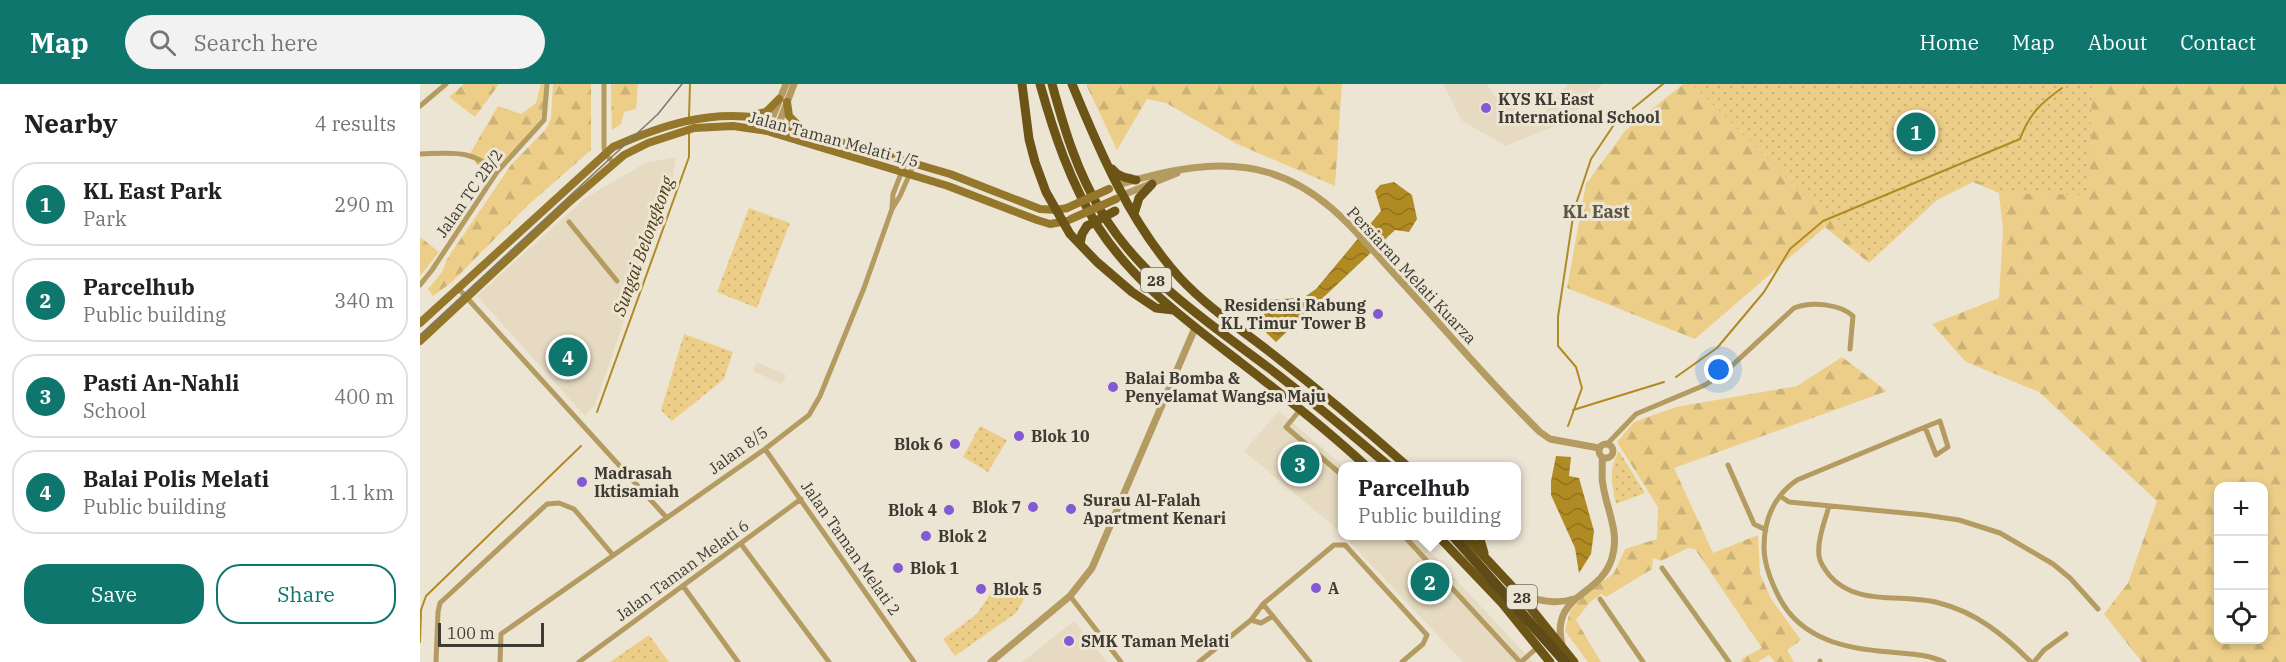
<!DOCTYPE html>
<html lang="en">
<head>
<meta charset="utf-8">
<style>
  :root { --surface:#fff; --page:#f2f2f2; --text:#202124; --muted:#757577; --line:#e0e0e0; --accent:#0f766e }
  body { margin:0; font-family:"IBM Plex Serif",serif; background:var(--page); color:var(--text) }
  .controls { position:absolute; right:18px; bottom:18px; display:grid; overflow:hidden; border-radius:12px; box-shadow:0 3px 9px #0003 }
  .controls button { width:54px; height:54px; display:grid; place-items:center; padding:0; border:0; border-bottom:2px solid var(--line); background:var(--surface); color:var(--text); font:30px sans-serif }
  .scale { position:absolute; left:18px; bottom:15px; width:106px; box-sizing:border-box; padding-left:6px; border:3px solid #3e3b34; border-top:0; font-size:16px; line-height:21px; white-space:nowrap; color:#3e3b34; -webkit-text-stroke:4px #ede5d4; paint-order:stroke }
  .you { position:absolute; left:1299px; top:286px; width:21px; height:21px; margin:-15px; border:4px solid #fff; border-radius:50%; background:#1a73e8; box-shadow:0 0 0 9px #1a73e833 }
  .badge { display:grid; place-items:center; width:39px; height:39px; border-radius:50%; background:var(--accent); color:#fff; font-size:20px; font-weight:700 }
  .pin { position:absolute; translate:-50% -50%; border:3px solid #fff; box-shadow:0 2px 6px #0006 }
  .popup { position:absolute; left:918px; top:378px; width:183px; height:78px; box-sizing:border-box; display:grid; place-content:center; border-radius:12px; background:var(--surface); filter:drop-shadow(0 2px 4px #0005); font-size:20px; white-space:nowrap; color:var(--muted) }
  .popup b { font-size:22px; color:var(--text) }
  .popup::after { content:''; position:absolute; left:50%; top:100%; margin-left:-12px; border:12px solid transparent; border-top-color:var(--surface) }
  .list { margin:0; padding:0; list-style:none }
  h2 { display:flex; justify-content:space-between; align-items:center; height:78px; margin:0; padding:0 24px; font-size:26px }
  h2 small { font-size:20px; font-weight:400; color:var(--muted) }
  .list li { display:grid; grid-template-columns:39px 1fr auto; gap:18px; align-items:center; box-sizing:border-box; height:84px; margin:0 12px 12px; padding:0 12px; border:2px solid var(--line); border-radius:24px }
  .list b { display:block; font-size:22px; white-space:nowrap }
  .list p { margin:0; font-size:20px; white-space:nowrap; color:var(--muted) }
  .list em { font-size:20px; font-style:normal; color:var(--muted) }
  .actions { display:flex; gap:12px; padding:18px 24px }
  .actions a { flex:1; padding:14px 0; border:2px solid var(--accent); border-radius:24px; text-align:center; font-size:21px; color:var(--accent) }
  .actions .main { background:var(--accent); color:#fff }
  .icon { flex:none; width:33px; height:33px; fill:none; stroke:currentColor; stroke-width:2; stroke-linecap:round; stroke-linejoin:round }
  .map { position:relative; flex:none; width:1866px; height:578px; overflow:hidden }
  header { display:flex; align-items:center; gap:36px; box-sizing:border-box; height:84px; padding:0 30px; background:var(--accent); color:#fff }
  header strong { font-size:28px }
  nav { display:flex; gap:33px; margin-inline-start:auto; font-size:21px }
  .search { width:420px; height:54px; background:var(--page); display:flex; align-items:center; gap:15px; box-sizing:border-box; padding:0 21px; border-radius:33px; color:var(--muted); font-size:22px }
  main { display:flex }
  aside { flex:1; background:var(--surface) }
  .map>svg:first-child { display:block }
  .built { fill:#e6dbc2 }
  .forest { fill:url(#forest-firs); fill-rule:evenodd }
  .park { fill:url(#park-dots) }
  .water { fill:url(#water-waves) }
  .lines { fill:none; stroke-linecap:round; stroke-linejoin:round }
  .stream { stroke:#b08a22; stroke-width:2 }
  .minor { stroke:#b49b61; stroke-width:5 }
  .tertiary { stroke:#b49b61; stroke-width:7 }
  .secondary { stroke:#94772b; stroke-width:8 }
  .trunk { stroke:#6c5416; stroke-width:9 }
  .motorway { stroke:#5f4b17; stroke-width:10 }
  .tram { stroke:#7b776c; stroke-width:1.5 }
  .secondary-bridge { stroke:#94772b; stroke-width:8 }
  .trunk-bridge { stroke:#6c5416; stroke-width:9 }
  .poi-dot { fill:#815ad4; stroke:#ede5d4; stroke-width:2 }
  .labels { text-anchor:middle; dominant-baseline:central; stroke-width:6; stroke-linejoin:round; paint-order:stroke }
  .shield { fill:#ede5d4; stroke:#726e64; stroke-width:1.5 }
  .shield-label { font-size:15px; font-weight:bold; fill:#3e3b34 }
  .poi-label { font-size:16px; font-weight:bold; fill:#3e3b34; stroke:#ede5d4; text-anchor:start }
  .street-label { font-size:16px; fill:#3e3b34; stroke:#ede5d4 }
  .neighbourhood-label { font-size:18px; font-weight:bold; fill:#5c5546; stroke:#ede5d4 }
  .water-label { font-size:18px; font-style:italic; fill:#4d3d14; stroke:#ede5d4 }
</style>
</head>
<body>
<header>
<strong>Map</strong>
<div class="search"><svg class="icon" aria-label="search" viewBox="0 0 24 24"><circle cx="10" cy="10" r="6"/><path d="M15 15l6 6"/></svg>Search here</div>
<nav><a>Home</a><a>Map</a><a>About</a><a>Contact</a></nav>
</header>
<main>
<aside>
<h2>Nearby<small>4 results</small></h2>
<ul class="list">
<li><span class="badge">1</span><div><b>KL East Park</b><p>Park</p></div><em>290 m</em></li>
<li><span class="badge">2</span><div><b>Parcelhub</b><p>Public building</p></div><em>340 m</em></li>
<li><span class="badge">3</span><div><b>Pasti An-Nahli</b><p>School</p></div><em>400 m</em></li>
<li><span class="badge">4</span><div><b>Balai Polis Melati</b><p>Public building</p></div><em>1.1 km</em></li>
</ul>
<div class="actions"><a class="main">Save</a><a>Share</a></div>
</aside>
<div class="map">
<svg width="1866" height="578" viewBox="0 0 1866 578">
  <defs>
    <pattern id="forest-firs" width="22" height="20" patternUnits="userSpaceOnUse" patternTransform="scale(1.5)"><rect width="22" height="20" fill="#edce88"/><path d="M5 1l3.5 6h-7zM16 11l3.5 6h-7z" fill="#ccb276"/></pattern>
    <pattern id="park-dots" width="8" height="8" patternUnits="userSpaceOnUse" patternTransform="scale(1.5)"><rect width="8" height="8" fill="#edce88"/><path d="M2 2h.1M6 6h.1" fill="none" stroke="#ccb276" stroke-width="1.8" stroke-linecap="round"/></pattern>
    <pattern id="water-waves" width="16" height="10" patternUnits="userSpaceOnUse" patternTransform="scale(1.5)"><rect width="16" height="10" fill="#b08a22"/><path d="M0 5q4-4 8 0t8 0" fill="none" stroke="#91721e"/></pattern>
  </defs>
  <rect width="100%" height="100%" fill="#ede5d4"/>
  <path class="built" d="M1023,0H1067L1074,12L1119,35L1148,0H1183L1145,38L1086,62L1042,37Z
    M256,73L253,93L212,214L175,321L165,332L57,212L165,114L225,79Z
    M337,278L366,291L362,300L333,287Z
    M859,327L923,382V450L824,367Z
    M924,452H995L1113,578H1043Z
    M654,537L687,578H602Z"/>
  <path class="forest" d="M44,0H79L55,33L29,13Z
    M121,0H126L120,43L77,90L57,80L49,71L78,22L101,30L116,19Z
    M133,0H171V66L106,123L32,198L13,212L8,205L22,188L27,175L91,81L126,45L131,34Z
    M191,0H218L216,25L204,28L201,40L192,46Z
    M666,0H922L915,102L815,59L746,19L727,15L697,66Z
    M1263,0H1866V578H1722L1684,530L1708,499L1737,417L1619,308L1546,278L1512,240L1579,214L1583,146L1579,109L1553,98L1517,116L1449,179L1405,143L1275,255L1147,204L1166,100L1205,47ZM1798,402H1844V556H1798Z
    M0,153L19,168L0,192Z
    M1422,273L1467,307L1254,384L1293,469L1338,451L1340,490L1351,515L1381,556L1367,566L1374,578H1355L1349,571L1338,578H1322L1321,575L1342,564L1275,465L1268,464L1241,477L1233,474L1232,485L1186,513L1181,510L1170,518L1156,536L1181,578H1168L1145,547L1150,527L1167,509L1194,489L1205,465L1237,455L1238,423L1197,358L1214,338L1256,323L1377,302Z"/>
  <path class="park" d="M1272,0H1672L1669,111L1584,109L1553,95L1515,113L1450,176Z
    M329,124L370,139L337,224L297,208Z
    M264,250L313,268L304,295L252,337L241,326Z
    M560,342L587,356L568,388L543,373Z
    M1199,367L1225,409L1196,420C1192,400 1188,385 1199,367Z
    M576,501L604,515L596,529L535,572L523,555L557,530Z
    M229,551L249,578H190Z"/>
  <path class="water" d="M974,98L992,111L997,135L989,148L975,146L856,258L832,235L835,216L883,214L896,205L961,127L955,107L960,101Z
    M1136,372L1151,373L1149,392L1159,394L1174,447L1171,470L1159,489L1155,464L1131,411V397Z"/>
  <g class="lines">
    <path class="stream" d="M269,33L270,0
      M1256,293L1297,264L1344,208L1370,165L1403,137L1600,55C1609,30 1621,19 1642,4
      M1153,326L1244,298
      M177,328L269,73V48
      M1148,342L1162,304L1156,283L1138,262V233L1154,126L1171,75L1195,39L1243,0
      M0,558L1,526L6,512L161,362"/>
    <path class="minor" d="M184,0V63L185,70L194,79
      M0,22L26,0
      M0,70C34,69 50,65 77,88
      M472,124L473,110L486,77
      M149,138L197,197
      M0,201L12,186L77,88L124,36L127,0
      M38,204L247,434
      M880,326L866,343L923,392
      M1505,343L1516,371L1528,363L1520,337L1505,343L1377,396C1354,412 1344,436 1344,463C1344,481 1351,498 1360,515C1382,556 1427,565 1470,568C1489,570 1507,570 1524,578
      M1188,359L1216,330L1285,301L1304,289L1374,224C1391,217 1420,220 1433,232L1430,265
      M345,365L494,578
      M1308,381L1334,440L1344,445
      M1360,412L1369,418L1505,431L1539,436L1580,449L1633,480L1650,494L1678,525
      M1409,422C1405,437 1397,456 1399,472C1400,479 1405,486 1410,492C1437,523 1483,509 1519,519C1556,528 1585,552 1611,578
      M984,452L1100,578
      M321,460L409,578
      M1242,484L1309,578
      M263,502L318,578
      M650,512L701,578
      M1180,515L1223,578
      M831,536L841,539L853,532
      M1400,577V578
      M16,578L18,528L20,519L127,420L139,419L154,425L193,471
      M80,578L81,550L345,365L389,331L400,312L444,204L472,125L480,112L494,80
      M159,578L381,415
      M779,578L831,536L843,520
      M890,578L843,520L914,461H925L1007,551L1003,560L982,578
      M1101,578L1118,563
      M1614,578L1624,566L1646,550"/>
    <path class="tertiary" d="M347,47L366,0
      M355,50L374,0
      M698,101C746,86 801,74 850,89C906,106 940,153 978,194C1025,245 1070,299 1120,348L1130,355L1179,364
      M703,111L757,89
      M1179 367a7 7 0 1 1 14 0a7 7 0 1 1-14 0Z
      M1101,512C1120,516 1135,521 1154,515
      M1142,561C1130,509 1180,514 1192,474C1200,448 1187,427 1183,401C1181,392 1183,382 1182,373
      M571,578L650,512L672,484L775,244"/>
    <path class="secondary" d="M367,18L369,32L381,44
      M333,31L346,28L359,15
      M0,239L193,63C240,42 287,26 339,34L530,90L620,125L637,126L647,124
      M0,257L147,120L204,71L228,59L274,44L313,42L347,47L528,102L617,136L630,140L647,137"/>
    <path class="trunk" d="M602,0L609,55L615,78L626,108L650,150L677,178L712,208L736,224L753,226
      M620,0C634,50 650,98 678,143C714,199 768,238 820,278C863,311 906,345 946,382
      M632,0C644,44 657,88 681,127C721,195 788,238 849,284C890,315 930,349 969,382
      M652,0C680,68 710,139 760,194C788,224 822,246 855,272C900,307 944,344 987,382
      M692,85C698,93 707,94 716,96
      M714,130L719,114L732,100
      M660,160L662,150L667,142
      M1018,452L1082,519L1130,578
      M1045,452L1101,512L1154,578
      M1059,452L1064,469"/>
    <path class="motorway" d="M1033,452L1145,578"/>
    <path class="tram" d="M0,251L238,30L262,0"/>
    <path class="secondary-bridge" d="M647,124L689,105
      M651,135L696,115"/>
    <path class="trunk-bridge" d="M667,142L695,127"/>
  </g>
  <g class="poi-dot">
    <circle cx="1066" cy="24" r="6"/>
    <circle cx="958" cy="230" r="6"/>
    <circle cx="693" cy="303" r="6"/>
    <circle cx="599" cy="352" r="6"/>
    <circle cx="535" cy="360" r="6"/>
    <circle cx="162" cy="398" r="6"/>
    <circle cx="613" cy="423" r="6"/>
    <circle cx="651" cy="425" r="6"/>
    <circle cx="529" cy="426" r="6"/>
    <circle cx="506" cy="452" r="6"/>
    <circle cx="478" cy="484" r="6"/>
    <circle cx="896" cy="504" r="6"/>
    <circle cx="561" cy="505" r="6"/>
    <circle cx="649" cy="557" r="6"/>
  </g>
  <g class="labels">
    <g class="shield">
      <rect x="721" y="184" width="30" height="24" rx="4.5"/>
      <rect x="1087" y="501" width="30" height="24" rx="4.5"/>
    </g>
    <g class="shield-label">
      <text x="736" y="196">28</text>
      <text x="1102" y="513">28</text>
    </g>
    <g class="poi-label">
      <text x="1078" y="15">KYS KL East<tspan x="1078" dy="18">International School</tspan></text>
      <text x="946" y="221" text-anchor="end">Residensi Rabung<tspan x="946" dy="18">KL Timur Tower B</tspan></text>
      <text x="705" y="294">Balai Bomba &amp;<tspan x="705" dy="18">Penyelamat Wangsa Maju</tspan></text>
      <text x="611" y="352">Blok 10</text>
      <text x="523" y="360" text-anchor="end">Blok 6</text>
      <text x="174" y="389">Madrasah<tspan x="174" dy="18">Iktisamiah</tspan></text>
      <text x="663" y="416">Surau Al-Falah<tspan x="663" dy="18">Apartment Kenari</tspan></text>
      <text x="601" y="423" text-anchor="end">Blok 7</text>
      <text x="517" y="426" text-anchor="end">Blok 4</text>
      <text x="518" y="452">Blok 2</text>
      <text x="490" y="484">Blok 1</text>
      <text x="908" y="504">A</text>
      <text x="573" y="505">Blok 5</text>
      <text x="661" y="557">SMK Taman Melati</text>
    </g>
    <g class="street-label">
      <text transform="translate(414 55) rotate(15)">Jalan Taman Melati 1/5</text>
      <text transform="translate(49 109) rotate(-55)">Jalan TC 2B/2</text>
      <text transform="translate(992 191) rotate(47)">Persiaran Melati Kuarza</text>
      <text transform="translate(318 366) rotate(-36)">Jalan 8/5</text>
      <text transform="translate(431 464) rotate(55)">Jalan Taman Melati 2</text>
      <text transform="translate(262 486) rotate(-36)">Jalan Taman Melati 6</text>
    </g>
    <g class="neighbourhood-label">
      <text x="1176" y="127">KL East</text>
    </g>
    <g class="water-label">
      <text transform="translate(223 162) rotate(-70)">Sungai Belongkong</text>
    </g>
  </g>
</svg>
<div class="controls">
<button>+</button>
<button>−</button>
<button><svg class="icon" aria-label="locate" viewBox="0 0 24 24"><circle cx="12" cy="12" r="6"/><path d="M12 2v4M12 18v4M2 12h4M18 12h4"/></svg></button>
</div>
<div class="scale">100 m</div>
<div class="you"></div>
<div class="pin badge" style="left:1496px;top:48px">1</div>
<div class="pin badge" style="left:1010px;top:498px">2</div>
<div class="popup"><b>Parcelhub</b>Public building</div>
<div class="pin badge" style="left:880px;top:380px">3</div>
<div class="pin badge" style="left:148px;top:273px">4</div>
</div>
</main>
</body>
</html>
